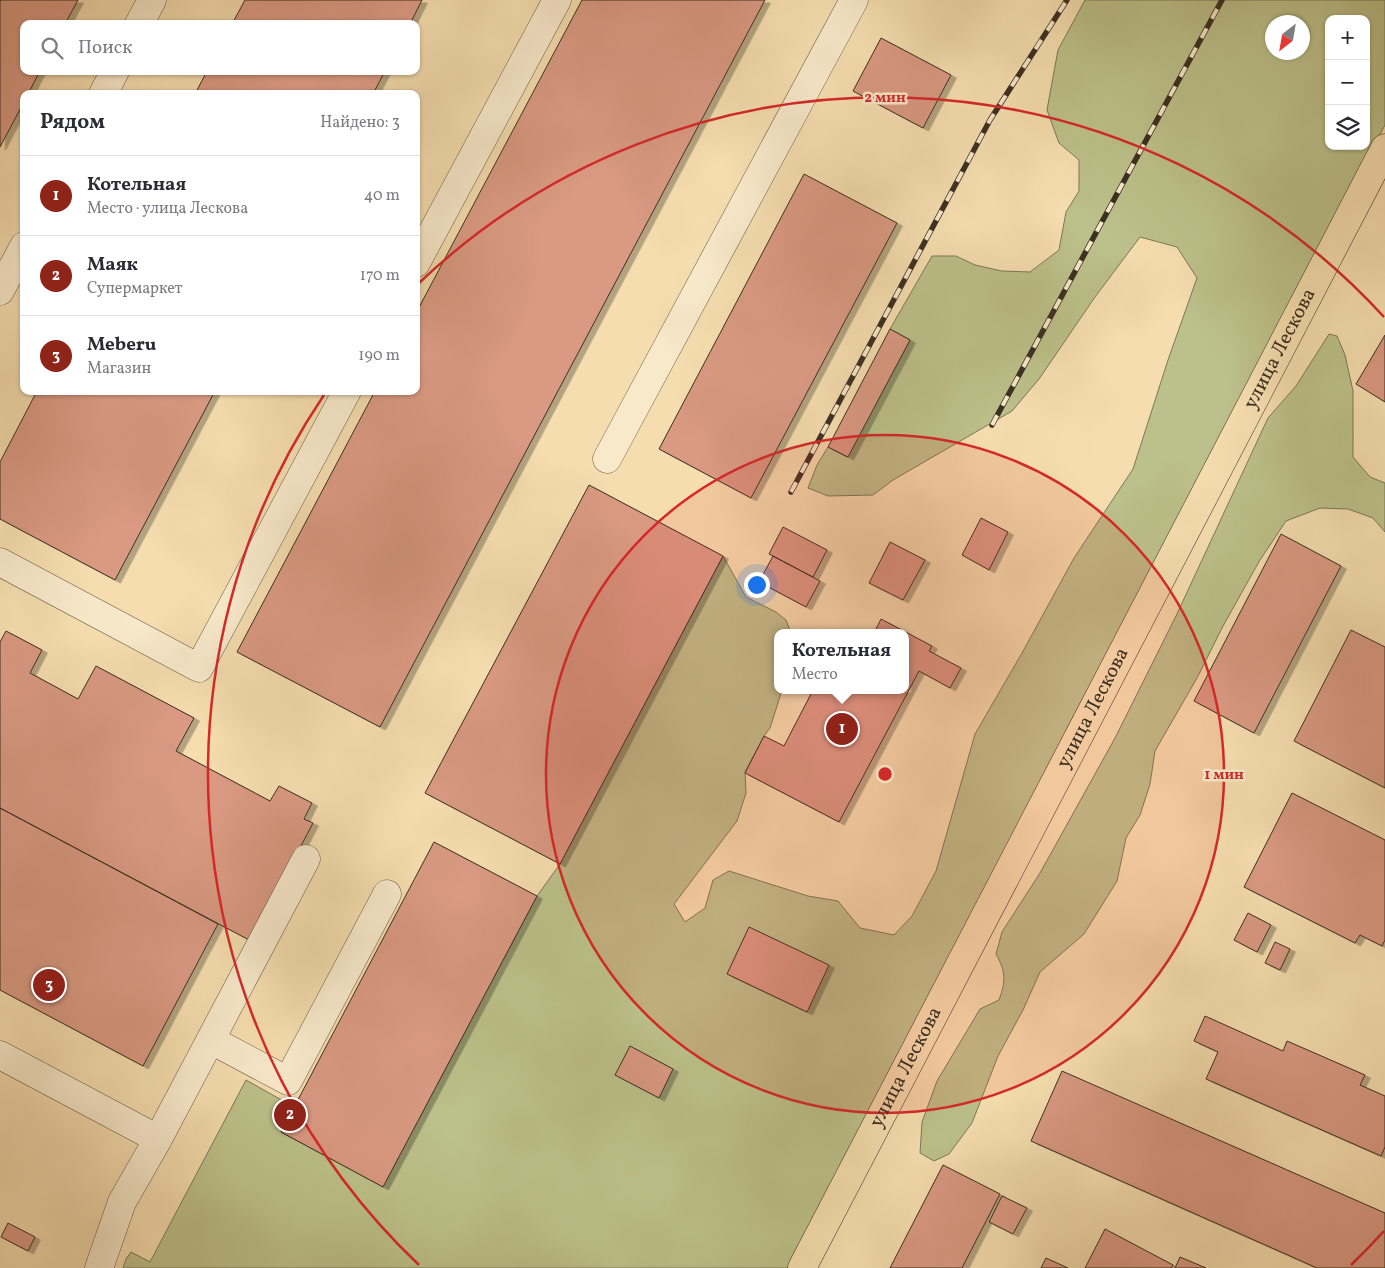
<!DOCTYPE html>
<html lang="ru">
<head>
<meta charset="utf-8">
<style>
  :root { --surface:#fff; --page:#f2f2f3; --text:#2b2b33; --muted:#7c7c81; --line:#e1e1e2; --accent:#8f2418 }
  body { margin:0; font-family:Vollkorn,serif; background:var(--page); color:var(--text) }
  .controls { position:absolute; right:15px; top:15px; display:grid; overflow:hidden; border-radius:10px; box-shadow:0 1px 4px #0004 }
  .controls button { width:45px; height:45px; display:grid; place-items:center; padding:0; border:0; border-bottom:1px solid var(--line); background:var(--surface); color:var(--text); font:25px sans-serif }
  .compass { position:absolute; left:1265px; top:15px; width:45px; height:45px; border-radius:50%; background:var(--surface); box-shadow:0 1px 4px #0004; rotate:211deg }
  .you { position:absolute; left:756px; top:584px; width:18px; height:18px; margin:-12px; border:4px solid #fff; border-radius:50%; background:#1a73e8; box-shadow:0 0 0 8px #1a73e833 }
  .badge { display:grid; place-items:center; width:32px; height:32px; border-radius:50%; background:var(--accent); color:#fff; font-size:16px; font-weight:700 }
  .pin { position:absolute; translate:-50% -50%; border:2px solid #fff; box-shadow:0 1px 5px #0006 }
  .popup { position:absolute; left:774px; top:629px; width:135px; height:65px; box-sizing:border-box; display:grid; place-content:center; border-radius:10px; background:var(--surface); filter:drop-shadow(0 1px 4px #0005); font-size:16px; white-space:nowrap; color:var(--muted) }
  .popup b { font-size:19px; color:var(--text) }
  .popup::after { content:''; position:absolute; left:50%; top:100%; margin-left:-10px; border:10px solid transparent; border-top-color:var(--surface) }
  .list { margin:0; padding:0; list-style:none }
  h2 { display:flex; justify-content:space-between; align-items:center; height:65px; margin:0; padding:0 20px; font-size:21px }
  h2 small { font-size:16px; font-weight:400; color:var(--muted) }
  .list li { display:grid; grid-template-columns:32px 1fr auto; gap:15px; align-items:center; box-sizing:border-box; height:80px; padding:0 20px; border-top:1px solid var(--line) }
  .list b { display:block; font-size:19px; white-space:nowrap }
  .list p { margin:0; font-size:16px; white-space:nowrap; color:var(--muted) }
  .list em { font-size:16px; font-style:normal; color:var(--muted) }
  .icon { flex:none; width:28px; height:28px; fill:none; stroke:currentColor; stroke-width:2; stroke-linecap:round; stroke-linejoin:round }
  .map { position:relative; flex:none; width:1385px; height:1268px; overflow:hidden }
  .search { position:absolute; background:var(--surface); box-shadow:0 1px 4px #0004; left:20px; top:20px; width:400px; height:55px; display:flex; align-items:center; gap:12px; box-sizing:border-box; padding:0 18px; border-radius:10px; color:var(--muted); font-size:19px }
  .panel { position:absolute; background:var(--surface); box-shadow:0 1px 4px #0004; left:20px; top:90px; width:400px; height:305px; border-radius:10px }
  .map>svg:first-child { display:block }
  .green { fill:#bcc08a; stroke:#7c7856; fill-rule:evenodd }
  .building { fill:#d99982; stroke:#3c3021; filter:url(#shadow) }
  .lines { fill:none; stroke-linecap:round; stroke-linejoin:round }
  .minor-casing { stroke:#6a5b44; stroke-width:29 }
  .major-casing { stroke:#3c3021; stroke-width:29 }
  .minor { stroke:#f8e9cb; stroke-width:28 }
  .major { stroke:#f5ddaf; stroke-width:28 }
  .rail-casing { stroke:#3c3021; stroke-width:5.5 }
  .rail { stroke:#f8e9cb; stroke-width:4; stroke-dasharray:11; stroke-linecap:butt }
  .ring { fill:none; stroke:#d62828; stroke-width:2.5 }
  .labels { text-anchor:middle; dominant-baseline:central; stroke-width:5; stroke-linejoin:round; paint-order:stroke }
  .street-label { font-size:20px; fill:#3c3021; stroke:#f8e9cb }
  .centre { fill:#d62828; stroke:#f8e9cb; stroke-width:2.5 }
  .ring-label { font-size:15px; text-anchor:middle; font-weight:bold; fill:#d62828; stroke:#f8e9cb; stroke-width:5; stroke-linejoin:round; paint-order:stroke }
</style>
</head>
<body>
<div class="map">
<svg width="1385" height="1268" viewBox="0 0 1385 1268">
  <defs>
    <filter id="shadow"><feDropShadow dx="5.5" dy="3" stdDeviation="0" flood-color="#0004"/></filter>
  </defs>
  <rect width="100%" height="100%" fill="#f5ddaf"/>
  <filter id="stains"><feTurbulence type="fractalNoise" baseFrequency=".004" numOctaves="4"/><feColorMatrix values="0 0 0 0 .2 0 0 0 0 .09 0 0 0 0 .02 0 0 0 .5 -.17"/></filter>
  <radialGradient id="worn" r=".72"><stop offset=".6" stop-color="#630" stop-opacity="0"/><stop offset="1" stop-color="#630" stop-opacity=".3"/></radialGradient>
  <path class="green" d="M1085,0H1385V125L1287,307L1174,528L1072,719L867,1121L790,1268H123L126,1259L131,1252L150,1262L246,1080L294,1107L281,1132L383,1186L537,896L560,864L723,556L746,597L776,612L786,620L791,633H778V690H782L770,728L764,736L745,772L746,793L737,821L674,904L685,922L705,908L713,880L729,871L808,896L838,901L860,928L894,935L912,916L936,871L975,734L1022,653L1074,558L1133,469L1168,360L1197,278L1177,247L1140,237L1095,297L1039,379L1012,411L893,480L873,495L828,496L808,488L817,465L828,447L847,457L910,340L890,329L932,256H956L975,265L1002,271L1030,272L1059,250L1066,212L1079,191V160L1059,143L1047,110L1058,50ZM1329,19H1366V146H1329ZM1272,22H1302V52H1272Z
    M1329,334L1337,336L1345,355L1353,391V457L1370,477L1385,483V532L1373,518L1348,509L1320,508L1286,521L1260,560L1223,626L1197,678L1155,751L1150,784L1140,815L1126,838L1117,881L1084,934L1040,972L1023,1010L998,1056L972,1123L949,1154L934,1161L920,1153L922,1122L937,1081L980,1009L999,1000C1006,981 1006,972 996,954L1002,932L1040,873L1115,738L1176,616L1268,418L1296,386Z"/>
  <path class="building" d="M0,0H78L65,24H24V71H40L28,94H24V102L0,147Z
    M245,0H422L410,24H232Z
    M582,0H765L380,727L237,652L375,391H416V313Z
    M881,38L951,75L923,128L853,91Z
    M207,71H385L373,94H195Z
    M804,174L897,223L751,498L659,449Z
    M890,329L910,340L848,457L828,447Z
    M1385,335V402L1356,384Z
    M37,391H215L115,580L0,519V462Z
    M589,485L723,556L560,864L425,793Z
    M981,518L1008,532L989,570L962,555Z
    M783,527L827,550L813,577L769,554Z
    M1281,534L1341,566L1254,733L1194,701Z
    M890,542L925,560L903,600L869,583Z
    M773,556L820,581L806,607L759,582Z
    M881,619L932,646L929,651L961,668L950,688L919,671L839,822L745,773L764,736L784,746L813,690H906V633H874Z
    M1351,630L1385,647V788L1294,741Z
    M6,631L42,650L30,673L78,699L96,666L194,718L176,751L270,801L279,786L312,803L304,819L313,823L251,941L0,808V642Z
    M1292,793L1385,840V940L1382,946L1360,935L1355,943L1244,887Z
    M0,808L218,924L143,1066L0,990Z
    M434,842L537,896L383,1187L281,1132Z
    M1248,913L1271,925L1257,952L1234,940Z
    M749,927L829,965L807,1012L727,974Z
    M1275,942L1290,949L1280,970L1265,963Z
    M1205,1016L1283,1051L1287,1041L1365,1075L1360,1085L1385,1096V1147L1381,1156L1206,1079L1218,1052L1194,1041Z
    M630,1046L673,1069L659,1098L615,1075Z
    M1062,1071L1385,1213V1268H1317L1031,1141Z
    M943,1165L1000,1194L962,1268H890Z
    M1002,1196L1027,1208L1013,1234L989,1222Z
    M8,1223L35,1237L28,1251L1,1237Z
    M1105,1229L1173,1265L1171,1268H1085Z
    M1180,1257L1206,1268H1175Z
    M1046,1258L1068,1268H1041Z"/>
  <g class="lines">
    <defs>
      <path id="minor" d="M139,24L152,0
        M103,94L115,71
        M416,263L557,0
        M0,291L24,246
        M607,459L854,0
        M0,562L199,668L347,391
        M211,1040L288,1081L387,894
        M0,1055L158,1139
        M99,1268L122,1202L158,1139L306,859"/>
      <g id="major">
        <path id="s1" d="M802,1268L1385,148"/>
      </g>
    </defs>
    <use href="#minor" class="minor-casing"/>
    <use href="#major" class="major-casing"/>
    <use href="#minor" class="minor"/>
    <use href="#major" class="major"/>
    <defs>
      <path id="rail" d="M992,425L1222,0
        M791,492L990,120L1067,0"/>
    </defs>
    <use href="#rail" class="rail-casing"/>
    <use href="#rail" class="rail"/>
  </g>
  <circle cx="885" cy="774" r="339" fill="#d62828" fill-opacity=".12"/>
  <g class="ring">
    <circle cx="885" cy="774" r="339"/>
    <path d="M1384 1231A677 677 0 0 1 1351 1265M419 1265A677 677 0 0 1 324 395M419 283A677 677 0 0 1 1384 317"/>
  </g>
  <g class="labels">
    <g class="street-label">
      <text stroke="none"><textPath href="#s1" startOffset="1036">улица Лескова</textPath></text>
      <text stroke="none"><textPath href="#s1" startOffset="631">улица Лескова</textPath></text>
      <text stroke="none"><textPath href="#s1" startOffset="226">улица Лескова</textPath></text>
    </g>
  </g>
  <circle cx="885" cy="774" r="8" class="centre"/>
  <g class="ring-label">
    <text x="885" y="102">2 мин</text>
    <text x="1224" y="779">1 мин</text>
  </g>
  <rect width="100%" height="100%" filter="url(#stains)"/>
  <rect width="100%" height="100%" fill="url(#worn)"/>
</svg>
<div class="controls">
<button>+</button>
<button>−</button>
<button><svg class="icon" aria-label="layers" viewBox="0 0 24 24"><path d="M12 4l9 5-9 5-9-5zM3 14l9 5 9-5"/></svg></button>
</div>
<svg class="compass" viewBox="-18 -18 36 36"><path d="M0-13l5 13h-10z" fill="#e53935"/><path d="M0 13l5-13h-10z" fill="#7c7c81"/></svg>
<div class="you"></div>
<div class="pin badge" style="left:842px;top:729px">1</div>
<div class="popup"><b>Котельная</b>Место</div>
<div class="pin badge" style="left:290px;top:1115px">2</div>
<div class="pin badge" style="left:49px;top:985px">3</div>
<div class="search"><svg class="icon" aria-label="search" viewBox="0 0 24 24"><circle cx="10" cy="10" r="6"/><path d="M15 15l6 6"/></svg>Поиск</div>
<section class="panel">
<h2>Рядом<small>Найдено: 3</small></h2>
<ul class="list">
<li><span class="badge">1</span><div><b>Котельная</b><p>Место · улица Лескова</p></div><em>40 m</em></li>
<li><span class="badge">2</span><div><b>Маяк</b><p>Супермаркет</p></div><em>170 m</em></li>
<li><span class="badge">3</span><div><b>Meberu</b><p>Магазин</p></div><em>190 m</em></li>
</ul>
</section>
</div>
</body>
</html>
